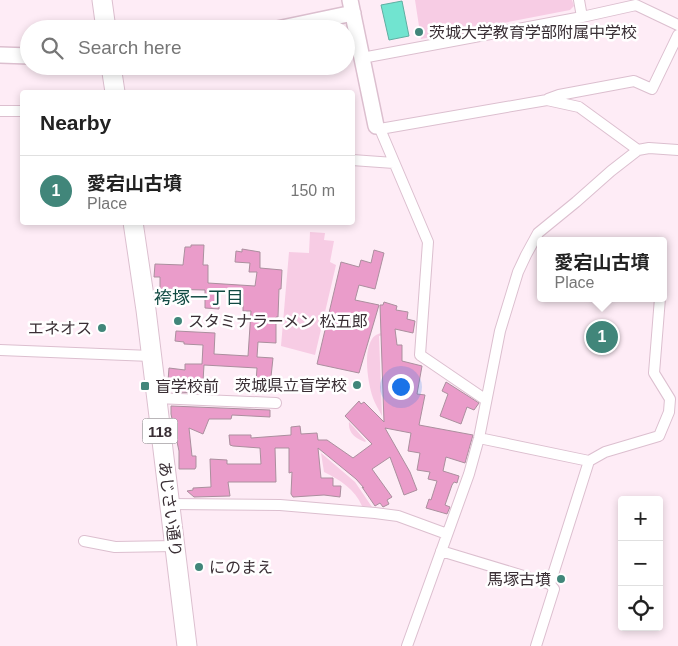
<!DOCTYPE html>
<html lang="en">
<head>
<meta charset="utf-8">
<style>
  :root { --surface:#fff; --page:#f6f6f6; --text:#222; --muted:#767676; --line:#e0e0e0; --accent:#41867a }
  body { margin:0; font-family:Helvetica,"Noto Sans JP",sans-serif; background:var(--page); color:var(--text) }
  .controls { position:absolute; right:15px; bottom:15px; display:grid; overflow:hidden; border-radius:5px; box-shadow:0 2px 8px #0003 }
  .controls button { width:45px; height:45px; display:grid; place-items:center; padding:0; border:0; border-bottom:1px solid var(--line); background:var(--surface); color:var(--text); font:25px sans-serif }
  .you { position:absolute; left:400px; top:386px; width:18px; height:18px; margin:-12px; border:4px solid #fff; border-radius:50%; background:#1a73e8; box-shadow:0 0 0 8px #1a73e833 }
  .badge { display:grid; place-items:center; width:32px; height:32px; border-radius:50%; background:var(--accent); color:#fff; font-size:16px; font-weight:700 }
  .pin { position:absolute; translate:-50% -50%; border:2px solid #fff; box-shadow:0 1px 5px #0006 }
  .popup { position:absolute; left:537px; top:237px; width:130px; height:65px; box-sizing:border-box; display:grid; place-content:center; border-radius:5px; background:var(--surface); filter:drop-shadow(0 1px 4px #0005); font-size:16px; white-space:nowrap; color:var(--muted) }
  .popup b { font-size:19px; color:var(--text) }
  .popup::after { content:''; position:absolute; left:50%; top:100%; margin-left:-10px; border:10px solid transparent; border-top-color:var(--surface) }
  .list { margin:0; padding:0; list-style:none }
  h2 { display:flex; justify-content:space-between; align-items:center; height:65px; margin:0; padding:0 20px; font-size:21px }
  h2 small { font-size:16px; font-weight:400; color:var(--muted) }
  .list li { display:grid; grid-template-columns:32px 1fr auto; gap:15px; align-items:center; box-sizing:border-box; height:70px; padding:0 20px; border-top:1px solid var(--line) }
  .list b { display:block; font-size:19px; white-space:nowrap }
  .list p { margin:0; font-size:16px; white-space:nowrap; color:var(--muted) }
  .list em { font-size:16px; font-style:normal; color:var(--muted) }
  .icon { flex:none; width:28px; height:28px; fill:none; stroke:currentColor; stroke-width:2; stroke-linecap:round; stroke-linejoin:round }
  .map { position:relative; flex:none; width:678px; height:646px; overflow:hidden }
  .search { position:absolute; background:var(--surface); box-shadow:0 2px 8px #0003; left:20px; top:20px; width:335px; height:55px; display:flex; align-items:center; gap:12px; box-sizing:border-box; padding:0 18px; border-radius:28px; color:var(--muted); font-size:19px }
  .panel { position:absolute; background:var(--surface); box-shadow:0 2px 8px #0003; left:20px; top:90px; width:335px; height:135px; border-radius:5px }
  .map>svg:first-child { display:block }
  .green { fill:#f7cce4 }
  .water { fill:#71e4d0; stroke:#60aea2 }
  .building { fill:#ea9cca; stroke:#ab8f9e }
  .lines { fill:none; stroke-linecap:round; stroke-linejoin:round }
  .street-casing { stroke:#dcbfcf; stroke-width:12 }
  .secondary-casing { stroke:#dcbfcf; stroke-width:18 }
  .highway-casing { stroke:#dcbfcf; stroke-width:21 }
  .street { stroke:#fff; stroke-width:10 }
  .secondary { stroke:#fff; stroke-width:15 }
  .highway { stroke:#fff; stroke-width:19 }
  .poi-dot { fill:#41867a; stroke:#fff; stroke-width:2 }
  .labels { text-anchor:middle; dominant-baseline:central; stroke-width:5; stroke-linejoin:round; paint-order:stroke }
  .shield { fill:#fff; stroke:#756d72; stroke-width:1 }
  .shield-label { font-size:15px; font-weight:bold; fill:#3a2f35 }
  .poi-label { font-size:16px; fill:#3a2f35; stroke:#fff; text-anchor:start }
  .street-label { font-size:16px; fill:#3a2f35; stroke:#fff }
  .neighbourhood-label { font-size:18px; fill:#104a42; stroke:#fff }
</style>
</head>
<body>
<div class="map">
<svg width="678" height="646" viewBox="0 0 678 646">
  <rect width="100%" height="100%" fill="#feecf6"/>
  <path class="green" d="M415,0H572L574,6L570,10L421,39Z
    M310,232L325,233L324,240L334,241L330,262L336,265L315,355L281,346L289,252L309,253Z
    M386,332L393,333L379,336L382,416C379,410 375,404 373,398C368,383 363,353 372,339C375,334 381,333 386,332Z
    M349,422L366,441L365,442C355,438 348,433 349,422Z
    M321,453L355,482L372,507L362,506C355,489 340,480 324,472Z"/>
  <path class="water" d="M402,1L409,36L389,40L381,5Z"/>
  <path class="building" d="M191,245H204L203,265H208V283L255,286L257,272H249L250,263L235,262L236,251L242,252V249L260,252V268L282,270L281,289H279L278,317H276V343L258,342L257,357L273,358L270,386L263,385V384L256,382L257,368L204,365L203,381L199,380V393L177,392L176,381H168L169,368L185,370V364H202L203,345L184,344V342L175,341L176,331L215,333L214,354L248,356L251,311H243V294L219,292V309L205,308V290L160,289V277H154L155,264L183,265L185,247H191Z
    M374,250L384,253L375,289L359,285L355,300L379,305L359,373L317,364L341,262L359,267L361,260L371,263Z
    M384,302L397,306L396,310L408,312L407,319L415,321L413,333L395,329L397,345H402V361L422,366L417,394L425,395L419,425L473,435L465,463L446,457L443,471L459,476L457,483L454,482L452,485L445,505L450,507L447,514L426,508L429,499L431,500L437,481L428,479L430,472L417,470L420,453L408,451L411,433L385,428L410,472L417,490L404,495L390,457L372,469L392,497L387,500L389,504L383,507L380,503L375,506L362,487L364,488L356,479L318,448L321,478H333V486H341L340,497L324,495L293,497L291,494L292,472L289,473V448H275L276,482H228L230,496L194,497L187,491L193,490V488L211,487L210,459L227,460V464H261L260,448L233,446L230,445L229,435H251V438L291,435V427L300,426L301,434L317,433L318,440H327L353,458L372,444L345,416L359,401L361,404L364,402L384,422L380,305H383Z
    M446,382L479,403L474,410L467,407L461,424L440,416L448,394L442,391Z
    M171,406L270,410V417L232,415L231,419H209L203,434L189,428L192,456H196V467L195,469H179V451L171,414Z"/>
  <g class="lines">
    <defs>
      <path id="street" d="M579,0L582,17
        M362,58L582,17L636,5L678,25
        M548,99L559,95L634,81L652,89L678,35
        M0,111H22
        M376,126L380,129L428,242L420,355L486,400
        M380,129L547,100L579,107L638,150
        M352,160L394,163
        M0,350L151,356
        M156,398L276,403
        M479,438L589,461L550,584L554,589L536,646
        M589,461L605,452L659,436L669,412L670,399L654,373L660,298
        M170,504L280,505L375,513L398,516L447,534
        M84,541L115,547L175,546
        M441,551L550,584
        M407,646L469,474L479,438L500,331L518,272L526,255L538,233L576,202L611,171L638,150L649,148L678,150"/>
      <path id="secondary" d="M350,0L376,126
        M277,29L353,13
        M0,55L29,56"/>
      <path id="highway" d="M102,0L106,29
        M111,66L115,92
        M133,222L146,310L187,646"/>
    </defs>
    <use href="#street" class="street-casing"/>
    <use href="#secondary" class="secondary-casing"/>
    <use href="#highway" class="highway-casing"/>
    <use href="#street" class="street"/>
    <use href="#secondary" class="secondary"/>
    <use href="#highway" class="highway"/>
  </g>
  <g class="poi-dot">
    <circle cx="419" cy="32" r="5"/>
    <circle cx="178" cy="321" r="5"/>
    <circle cx="102" cy="328" r="5"/>
    <circle cx="357" cy="385" r="5"/>
    <rect x="140" y="381" width="10" height="10" rx="2.5"/>
    <circle cx="199" cy="567" r="5"/>
    <circle cx="561" cy="579" r="5"/>
  </g>
  <g class="labels">
    <rect class="shield" x="142.5" y="418.5" width="35" height="25" rx="4"/>
    <g class="shield-label">
      <text x="160" y="431">118</text>
    </g>
    <g class="poi-label">
      <text x="429" y="32">茨城大学教育学部附属中学校</text>
      <text x="188" y="321">スタミナラーメン 松五郎</text>
      <text x="92" y="328" text-anchor="end">エネオス</text>
      <text x="347" y="385" text-anchor="end">茨城県立盲学校</text>
      <text x="155" y="386">盲学校前</text>
      <text x="209" y="567">にのまえ</text>
      <text x="551" y="579" text-anchor="end">馬塚古墳</text>
    </g>
    <g class="street-label">
      <text transform="translate(170 509) rotate(83)">あじさい通り</text>
    </g>
    <g class="neighbourhood-label">
      <text x="199" y="298">袴塚一丁目</text>
    </g>
  </g>
</svg>
<div class="controls">
<button>+</button>
<button>−</button>
<button><svg class="icon" aria-label="locate" viewBox="0 0 24 24"><circle cx="12" cy="12" r="6"/><path d="M12 2v4M12 18v4M2 12h4M18 12h4"/></svg></button>
</div>
<div class="you"></div>
<div class="pin badge" style="left:602px;top:337px">1</div>
<div class="popup"><b>愛宕山古墳</b>Place</div>
<div class="search"><svg class="icon" aria-label="search" viewBox="0 0 24 24"><circle cx="10" cy="10" r="6"/><path d="M15 15l6 6"/></svg>Search here</div>
<section class="panel">
<h2>Nearby<small></small></h2>
<ul class="list">
<li><span class="badge">1</span><div><b>愛宕山古墳</b><p>Place</p></div><em>150 m</em></li>
</ul>
</section>
</div>
</body>
</html>
